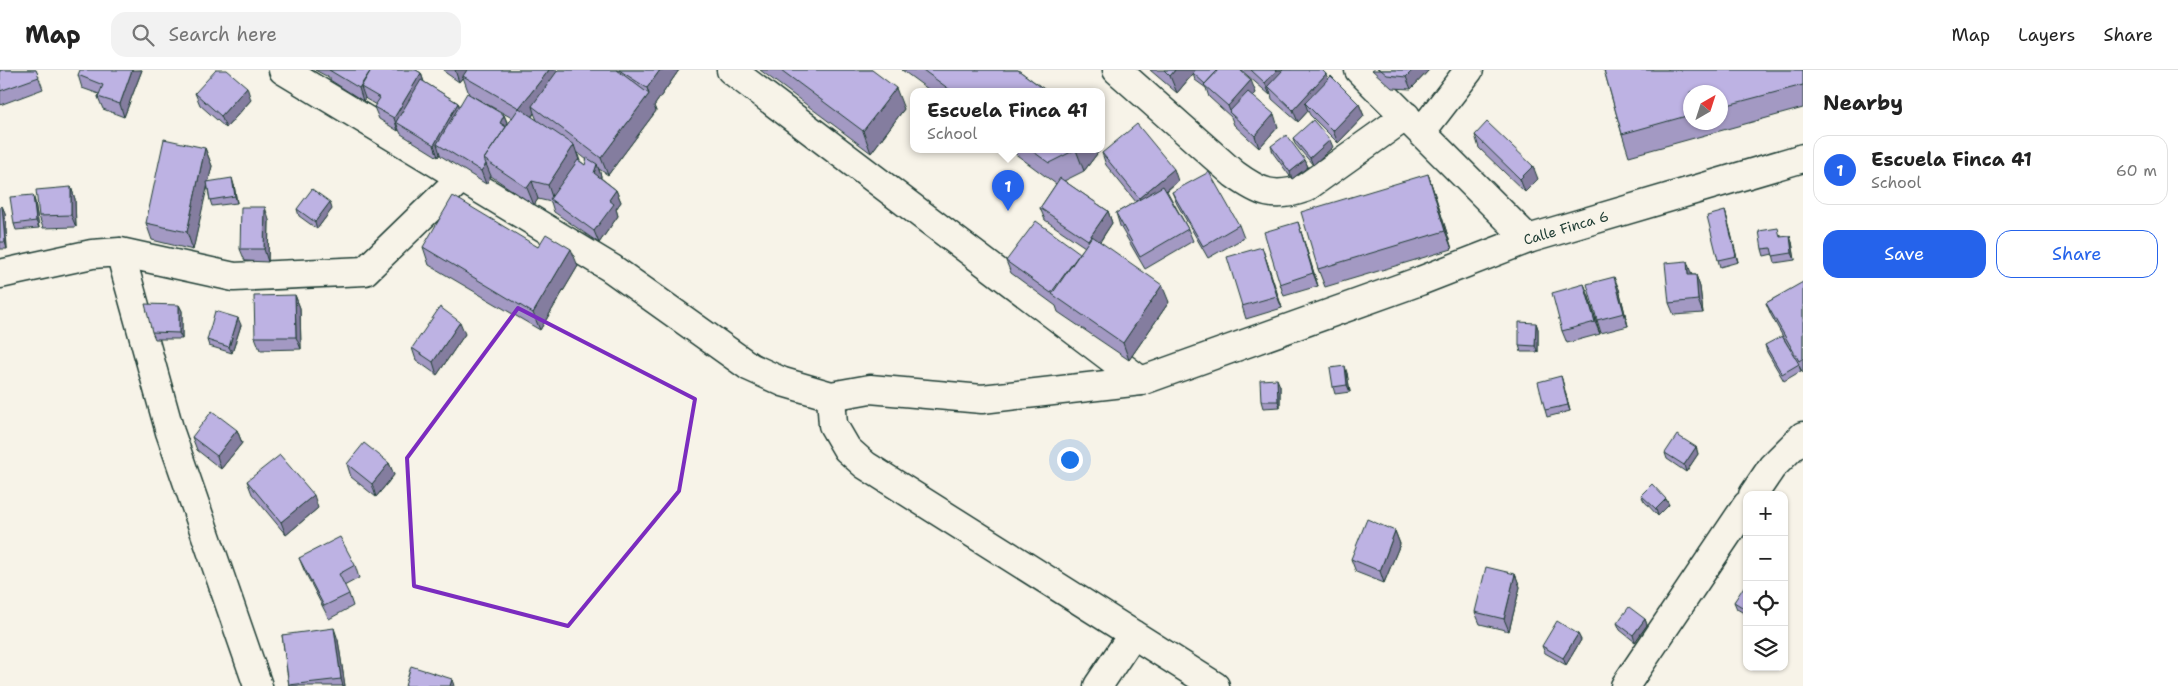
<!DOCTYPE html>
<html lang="en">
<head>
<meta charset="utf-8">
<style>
  :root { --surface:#fff; --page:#f2f2f2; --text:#222; --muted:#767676; --line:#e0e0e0; --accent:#2563eb }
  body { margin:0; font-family:"Shantell Sans",sans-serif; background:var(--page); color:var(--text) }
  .controls { position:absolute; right:15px; bottom:15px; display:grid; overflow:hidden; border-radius:10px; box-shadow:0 1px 4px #0004 }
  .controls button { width:45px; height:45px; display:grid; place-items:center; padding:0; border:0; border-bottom:1px solid var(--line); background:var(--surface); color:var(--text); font:25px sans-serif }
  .compass { position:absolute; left:1683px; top:15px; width:45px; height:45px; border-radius:50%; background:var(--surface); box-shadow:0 1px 4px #0004; rotate:39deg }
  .you { position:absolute; left:1069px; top:389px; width:18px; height:18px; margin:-12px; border:4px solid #fff; border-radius:50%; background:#1a73e8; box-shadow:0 0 0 8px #1a73e833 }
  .badge { display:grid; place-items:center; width:32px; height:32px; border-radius:50%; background:var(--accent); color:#fff; font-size:16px; font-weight:700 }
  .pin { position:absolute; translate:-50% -41px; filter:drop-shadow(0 1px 2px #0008) }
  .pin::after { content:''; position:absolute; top:26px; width:18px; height:15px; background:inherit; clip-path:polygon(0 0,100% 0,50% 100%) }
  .popup { position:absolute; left:910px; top:18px; width:195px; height:65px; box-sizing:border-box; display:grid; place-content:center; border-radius:10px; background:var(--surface); filter:drop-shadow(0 1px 4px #0005); font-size:16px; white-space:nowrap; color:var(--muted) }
  .popup b { font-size:19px; color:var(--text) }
  .popup::after { content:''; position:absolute; left:50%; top:100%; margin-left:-10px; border:10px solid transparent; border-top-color:var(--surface) }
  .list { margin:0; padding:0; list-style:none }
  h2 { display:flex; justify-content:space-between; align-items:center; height:65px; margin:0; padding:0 20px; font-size:21px }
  h2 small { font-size:16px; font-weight:400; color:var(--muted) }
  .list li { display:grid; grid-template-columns:32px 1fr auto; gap:15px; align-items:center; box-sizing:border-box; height:70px; margin:0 10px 10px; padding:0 10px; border:1px solid var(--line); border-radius:15px }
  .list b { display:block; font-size:19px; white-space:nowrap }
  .list p { margin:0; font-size:16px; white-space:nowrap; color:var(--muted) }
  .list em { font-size:16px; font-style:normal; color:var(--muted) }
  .actions { display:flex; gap:10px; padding:15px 20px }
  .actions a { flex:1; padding:11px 0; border:1px solid var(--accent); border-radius:15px; text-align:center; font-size:18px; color:var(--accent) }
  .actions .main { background:var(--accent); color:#fff }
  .icon { flex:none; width:28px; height:28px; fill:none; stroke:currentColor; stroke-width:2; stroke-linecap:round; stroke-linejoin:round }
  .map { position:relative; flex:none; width:1803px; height:616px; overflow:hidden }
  header { display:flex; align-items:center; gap:30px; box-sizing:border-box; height:70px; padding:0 25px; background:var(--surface); border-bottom:1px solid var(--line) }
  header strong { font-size:24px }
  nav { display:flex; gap:28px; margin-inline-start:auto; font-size:18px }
  .search { width:350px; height:45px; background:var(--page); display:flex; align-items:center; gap:12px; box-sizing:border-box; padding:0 18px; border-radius:15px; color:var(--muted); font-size:19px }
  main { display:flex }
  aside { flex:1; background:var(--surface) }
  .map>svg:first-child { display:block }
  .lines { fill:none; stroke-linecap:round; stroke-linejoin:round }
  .minor-casing { stroke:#1f3d34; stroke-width:31 }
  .tertiary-casing { stroke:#1f3d34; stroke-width:31 }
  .minor { stroke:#f7f3e8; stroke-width:28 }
  .tertiary { stroke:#f7f3e8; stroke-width:28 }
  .wall { fill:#a399c3; stroke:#1f3d34; fill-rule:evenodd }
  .shaded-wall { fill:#847d9f; stroke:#1f3d34 }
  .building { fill:#bdb2e3; stroke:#1f3d34 }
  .marked { fill:none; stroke:#7b2cbf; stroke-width:4; stroke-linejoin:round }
  .labels { text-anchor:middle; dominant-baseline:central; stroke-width:4; stroke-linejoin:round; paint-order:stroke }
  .street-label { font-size:14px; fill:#1f3d34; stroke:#f7f3e8 }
</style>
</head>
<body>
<header>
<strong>Map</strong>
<div class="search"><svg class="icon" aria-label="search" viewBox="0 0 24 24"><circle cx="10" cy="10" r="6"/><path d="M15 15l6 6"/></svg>Search here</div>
<nav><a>Map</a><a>Layers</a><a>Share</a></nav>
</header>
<main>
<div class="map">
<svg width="1803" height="616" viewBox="0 0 1803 616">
  <rect width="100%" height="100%" fill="#f7f3e8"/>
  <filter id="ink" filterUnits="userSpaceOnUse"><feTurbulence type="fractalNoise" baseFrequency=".02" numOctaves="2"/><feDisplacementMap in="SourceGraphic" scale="10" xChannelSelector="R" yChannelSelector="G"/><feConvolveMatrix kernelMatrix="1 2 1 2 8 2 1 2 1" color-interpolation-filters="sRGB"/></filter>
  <g filter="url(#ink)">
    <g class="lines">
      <defs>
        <path id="minor" d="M731,0L1141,311
          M1117,0L1234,104C1260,123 1274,129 1305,118L1406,46
          M1359,0L1528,169
          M1422,61L1469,0
          M120,182L170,362L258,616
          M0,204L92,184L120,182L234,207L365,201L461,108
          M831,326L833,355L847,379L865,395L1215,616
          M1753,425L1772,397L1803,366
          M1098,616L1133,564
          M1625,616L1747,435"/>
        <g id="tertiary">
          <path id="s1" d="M283,0L611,198L750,297L783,312L831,326L870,319L982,329L1141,311L1420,211L1528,169L1803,88"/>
        </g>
      </defs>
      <use href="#minor" class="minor-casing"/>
      <use href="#tertiary" class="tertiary-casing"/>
      <use href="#minor" class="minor"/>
      <use href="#tertiary" class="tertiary"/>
    </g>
    <path class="wall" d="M0,0H36L43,19L0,35Z
      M142,0L124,47L103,39L98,27L99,24L82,18L78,5Z
      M315,0H416L421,3L424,12L458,33L459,36L469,24L463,7L459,12L446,3L444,0H557V1L558,0H679L654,36L656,41L608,105L599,99L601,106V108L616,120L621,132L616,139L618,146L599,173L554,142L551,132L538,129L534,135L491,106L486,114L441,86L440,84L438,87L401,64L399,60L398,61L379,49L374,37L376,35L366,29L365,28L363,31L330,10V8ZM472,26L512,48L508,54L504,45ZM534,43L537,50L532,47ZM577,82L587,90L585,95L580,91Z
      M760,0H872L904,39L871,83Z
      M902,0H1018L1048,22H932Z
      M1150,0H1240L1256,23L1253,26L1278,57L1259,78L1234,55L1231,47L1209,27L1206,18L1195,10L1193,4L1177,23Z
      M1241,0H1322L1328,9L1359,34L1364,46L1338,73L1310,45L1308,41L1298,52L1272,29L1271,24L1270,25Z
      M1372,0H1429L1411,19L1392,18Z
      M1604,0H1803V38L1629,86L1622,64ZM1690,22H1720V52H1690Z
      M195,23L251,30L226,58L200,35Z
      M1475,65L1538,109L1525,122L1479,78Z
      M1293,68L1333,77L1313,95L1295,74Z
      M1271,76L1305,90L1308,97L1292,109L1273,83Z
      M205,78L212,96L208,112L234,115L237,133L212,136L210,130L207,115L193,180L152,170L146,153Z
      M1010,80H1100L1084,101L1064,111L1108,141L1112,153L1100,172L1169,232L1129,290L1058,242L1056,236L1011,203L1006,191L1080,183L1085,177L1045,150L1040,138L1056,114Z
      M1102,83L1178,111L1167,121L1188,159L1193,171L1145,199L1120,156L1116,143L1136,132L1106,95Z
      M1428,104L1434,122L1452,179L1325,217L1318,199Z
      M71,117L75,129L76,157L43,158L39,146Z
      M1172,122L1239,155L1244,168L1208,188L1177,134Z
      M33,125L35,132L39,158L16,160L14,154Z
      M2,136L5,143L7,179H0V137Z
      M297,139H332L317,159L299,146Z
      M1725,141L1727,148L1738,192L1720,197L1718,190Z
      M269,150L268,192L245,191L240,179Z
      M1302,165L1318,216L1284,226L1280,214Z
      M1781,165V167L1792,172L1795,190L1775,193L1773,184L1764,186L1762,179Z
      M423,177H538L578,196L540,260L429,195Z
      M1266,189L1282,238L1246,249L1242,236Z
      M1691,203L1692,205H1696L1700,217L1703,243L1674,245L1669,233Z
      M1803,213V303L1799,296L1801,301L1784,311L1767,282L1765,275L1788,276L1771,245L1766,233Z
      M1584,214L1589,227L1600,264L1567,273L1562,261Z
      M1619,219L1628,256L1601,263L1597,250Z
      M295,225L300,238L301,279L260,280L255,267Z
      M179,235L182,241V269H155L152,262Z
      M1536,253L1538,259V282H1521L1519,275Z
      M241,255L232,283L209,276L207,270Z
      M465,264L437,305L416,290L412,278Z
      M1347,303L1350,322L1335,324L1333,317Z
      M1561,306L1570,341L1547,347L1545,340Z
      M1280,316V337L1263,338L1261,331Z
      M237,360L242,373L221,399L197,380L192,367Z
      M1696,377L1698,384L1686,402L1667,389L1665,383Z
      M389,393L394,405L376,427L351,407L347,394Z
      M247,411L318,438L286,465L252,424Z
      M1641,425L1666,429L1669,435L1658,446L1644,431Z
      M1395,461L1400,474L1384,513L1356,502L1351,489Z
      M299,488L355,495L359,508L344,516L349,524L353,536L329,549L304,500Z
      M1515,504L1520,517L1509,561L1480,554L1475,542Z
      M1747,516V545L1737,539L1734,532Z
      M1645,549L1647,555L1635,572L1620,560L1617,553Z
      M1578,564L1581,570L1566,595L1545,583L1542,576Z
      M282,565L338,570L345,616H289Z"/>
    <path class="shaded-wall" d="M132,0H142L124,47L120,34Z
      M371,0L361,17L365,28L363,31L359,18Z
      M455,0H468L459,12Z
      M549,0H557L561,11L532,36L534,43L525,55L519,38Z
      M660,0H679L654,36L656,41L608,105L601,88L649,24L647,18Z
      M1175,0H1196L1177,23L1170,6Z
      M1277,0H1292L1268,16L1271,24L1270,25L1265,13Z
      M1413,0H1429L1411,19L1406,7Z
      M421,3L425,16L396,52L399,60L398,61L394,48Z
      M1326,4L1331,16L1305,33L1308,41L1298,52L1293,40Z
      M1251,10L1256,23L1234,47L1231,44L1228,36Z
      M247,17L251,30L226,58L221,46Z
      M896,18L904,39L871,83L863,61Z
      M458,33L463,46L437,74L440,84L438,87L434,75Z
      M1359,34L1364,46L1338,73L1333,61Z
      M1274,44L1278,57L1259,78L1255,66Z
      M504,45L509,58L500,53Z
      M1330,70L1333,77L1313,95L1310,88Z
      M574,75L580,93L554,133L548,115Z
      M205,78L212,96L193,180L187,162Z
      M1076,80H1100L1084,101Z
      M1305,90L1308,97L1292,109L1290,102Z
      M486,94L491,106L486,114L481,101Z
      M597,94L601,106L598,116L594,103Z
      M1533,96L1538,109L1525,122L1520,109Z
      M1174,99L1178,111L1143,140L1139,128Z
      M1428,104L1434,122L1452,179L1445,161Z
      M232,108L234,115L237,133L235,126Z
      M532,111L538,129L534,135L527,118Z
      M71,117L75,129L76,157L71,145Z
      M616,120L621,132L616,139L618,146L599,173L594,161L609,130Z
      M33,125L35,132L39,158L36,151Z
      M330,132L332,139L317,159L315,152Z
      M2,136L5,143L7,179L5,172Z
      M265,137L269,150L268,192L264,179Z
      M1108,141L1112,153L1093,182L1088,170Z
      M1725,141L1727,148L1738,192L1736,186Z
      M1298,152L1302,165L1318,216L1313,203Z
      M1790,166L1792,172L1795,190L1792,183Z
      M1262,177L1266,189L1282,238L1277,226Z
      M571,179L578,196L540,260L533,243Z
      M1687,191L1691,203L1693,217L1688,205Z
      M1696,205L1700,217L1703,243L1698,230Z
      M1614,207L1619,219L1628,256L1624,243Z
      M1584,214L1589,227L1600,264L1595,252Z
      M1162,215L1169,232L1129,290L1123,273Z
      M295,225L300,238L301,279L296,267Z
      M179,235L182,241V269L179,263Z
      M238,248L241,255L232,283L229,277Z
      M460,252L465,264L437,305L433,292Z
      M1536,253L1538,259V282L1535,276Z
      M1345,296L1347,303L1350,322L1347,315Z
      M1561,306L1563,313L1570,341L1568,335Z
      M1277,309L1280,316V337L1278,331Z
      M237,360L242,373L221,399L217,386Z
      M1696,377L1698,384L1686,402L1684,395Z
      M389,393L394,405L376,427L372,414Z
      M314,425L318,438L286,465L281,452Z
      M1666,429L1669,435L1658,446L1656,439Z
      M1395,461L1400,474L1384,513L1380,501Z
      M1515,504L1520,517L1509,561L1504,549Z
      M1645,549L1647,555L1635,572L1633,565Z
      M334,558L338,570L345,616H343L341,609Z
      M1578,564L1581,570L1566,595L1563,588Z
      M452,609L454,616H450Z"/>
    <path class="building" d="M0,0H36L39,7L0,21Z
      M80,0H132L120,34L98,27L103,15L78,5Z
      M216,0H227L247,17L221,46L195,23Z
      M329,0H371L359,18Z
      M371,0H416L421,3L394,48L374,37L380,28L361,17Z
      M467,0H549L519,38L463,6Z
      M558,0H617L649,24L601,88L532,36Z
      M619,0H660L647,18Z
      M781,0H872L896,18L863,61Z
      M923,0H1018L1048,22H953Z
      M1164,0H1175L1170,6Z
      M1195,0H1218L1205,14L1193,3Z
      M1218,0H1240L1251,10L1228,36L1204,15Z
      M1251,0H1277L1265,13Z
      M1283,0H1322L1326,4L1293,40L1268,16Z
      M1381,0H1413L1406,7L1387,5Z
      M1604,0H1803V15L1720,37V22H1690V45L1622,64Z
      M1331,6L1359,34L1333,61L1305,33Z
      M421,10L458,33L434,75L396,52Z
      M1248,22L1274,44L1255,66L1229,42Z
      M467,23L504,45L500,53L506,57L484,89L486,94L481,101L437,74Z
      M519,38L574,75L548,115L532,111L527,118L484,89Z
      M1313,50L1330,70L1310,88L1293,68Z
      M1487,52L1533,96L1520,109L1475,65Z
      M1137,54L1174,99L1139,128L1102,83Z
      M1286,65L1305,90L1290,102L1271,76Z
      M164,69L205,78L187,162L146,153Z
      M1031,80H1075L1049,93Z
      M587,88L597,94L594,103L616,120L609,130L614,134L594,161L550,129L578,90L585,95Z
      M1209,102L1239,155L1203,176L1172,122Z
      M1428,104L1445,161L1318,199L1301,142Z
      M232,108L235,126L210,130L207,112Z
      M1060,108L1108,141L1088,170L1040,138Z
      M1163,116L1188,159L1140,187L1116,143Z
      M71,117V145L39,146L36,120Z
      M312,119L330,132L315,152L297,139Z
      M33,125L36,151L14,154L10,127Z
      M453,126L538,177L546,164L571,179L533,243L423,177Z
      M2,136L5,172H0V137Z
      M241,137H265L264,179H240Z
      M1725,141L1736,186L1718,190L1707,146Z
      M1036,151L1080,183L1051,223L1006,191Z
      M1298,152L1313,203L1280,214L1264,162Z
      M1778,158L1780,167L1790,166L1792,183L1773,186L1771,178L1762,179L1759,161Z
      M1092,166L1162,215L1123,273L1052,224Z
      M1262,177L1277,226L1242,236L1227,187Z
      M1687,191L1688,205H1696L1698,230L1669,233L1665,193Z
      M1614,207L1624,243L1597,250L1587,214Z
      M1803,212V288L1799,291L1766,233Z
      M1584,214L1595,252L1562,261L1552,223Z
      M295,225L296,267H255L254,226Z
      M145,234L179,235V263L152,262Z
      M440,237L460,252L433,292L412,278Z
      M215,241L238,248L229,277L207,270Z
      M1519,252L1536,253L1535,276L1519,275Z
      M1782,266L1799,294L1782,304L1765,275Z
      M1345,296L1347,315L1333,317L1330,298Z
      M1561,306L1568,335L1545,340L1538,312Z
      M1277,309L1278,331H1261L1260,310Z
      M212,341L237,360L217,386L192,367Z
      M1677,365L1696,377L1684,395L1665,383Z
      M364,373L389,393L372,414L347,394Z
      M280,385L314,425L281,452L247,411Z
      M1652,414L1666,429L1656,439L1641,425Z
      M1367,449L1395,461L1380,501L1351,489Z
      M340,467L355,495L339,504L349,524L324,536L299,488Z
      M1486,497L1515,504L1504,549L1475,542Z
      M1745,515L1747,516V540L1734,532Z
      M1629,537L1645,549L1633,565L1617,553Z
      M1557,551L1578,564L1563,588L1542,576Z
      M334,558L341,609L289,615L282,565Z
      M411,596L452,609L450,616H405Z"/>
  </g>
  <path class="marked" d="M518,238L695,329L679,421L568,556L414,516L407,388Z"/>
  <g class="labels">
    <g class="street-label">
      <text stroke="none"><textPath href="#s1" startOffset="1404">Calle Finca 6</textPath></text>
    </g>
  </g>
</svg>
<div class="controls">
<button>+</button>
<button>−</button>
<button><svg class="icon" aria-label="locate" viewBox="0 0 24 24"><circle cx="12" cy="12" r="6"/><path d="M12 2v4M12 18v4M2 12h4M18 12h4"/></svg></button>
<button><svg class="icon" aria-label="layers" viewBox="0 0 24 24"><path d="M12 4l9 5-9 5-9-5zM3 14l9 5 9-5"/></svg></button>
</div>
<svg class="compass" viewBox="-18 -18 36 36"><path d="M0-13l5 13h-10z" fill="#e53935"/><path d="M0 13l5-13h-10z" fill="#767676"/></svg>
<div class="you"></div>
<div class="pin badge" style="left:1008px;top:141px">1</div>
<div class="popup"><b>Escuela Finca 41</b>School</div>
</div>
<aside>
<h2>Nearby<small></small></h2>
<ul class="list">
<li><span class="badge">1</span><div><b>Escuela Finca 41</b><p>School</p></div><em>60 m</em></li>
</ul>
<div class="actions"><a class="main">Save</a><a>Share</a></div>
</aside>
</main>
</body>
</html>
